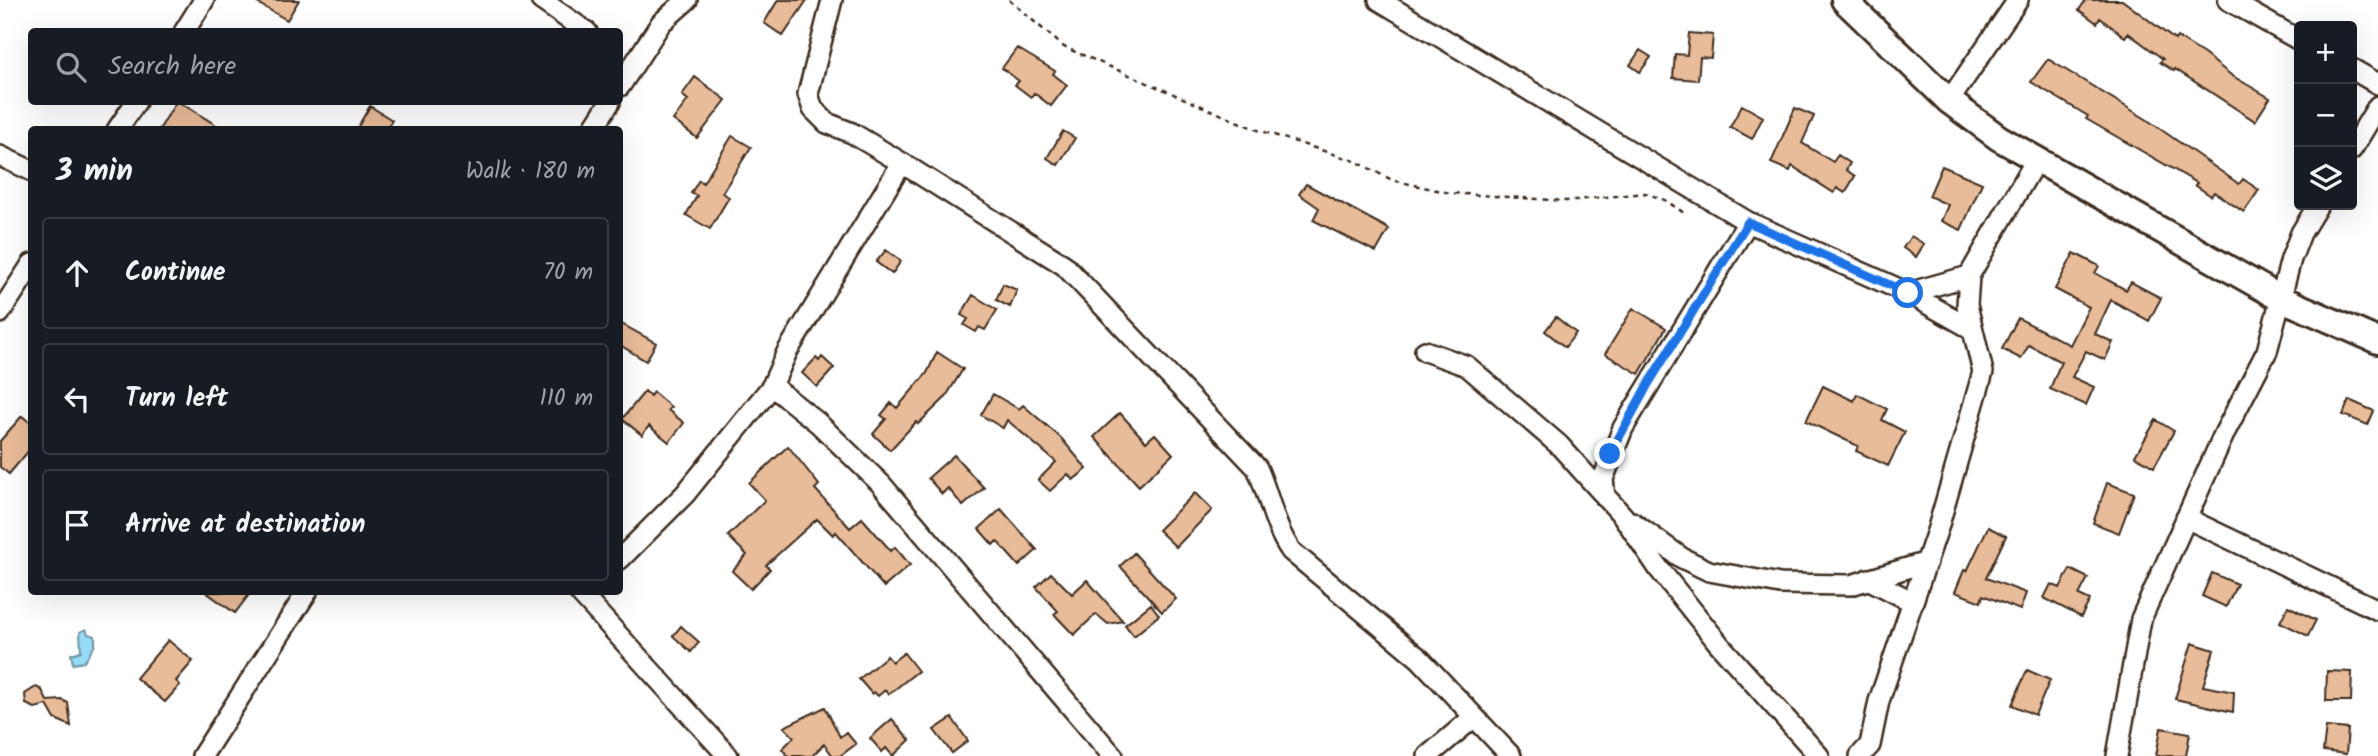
<!DOCTYPE html>
<html lang="en">
<head>
<meta charset="utf-8">
<style>
  :root { --surface:#171b24; --page:#242831; --text:#f1f3f6; --muted:#9ea1a6; --line:#363941 }
  body { margin:0; font-family:Kalam,sans-serif; background:var(--page); color:var(--text) }
  .controls { position:absolute; right:21px; top:21px; display:grid; overflow:hidden; border-radius:7px; box-shadow:0 7px 28px #0002 }
  .controls button { width:63px; height:63px; display:grid; place-items:center; padding:0; border:0; border-bottom:2px solid var(--line); background:var(--surface); color:var(--text); font:35px sans-serif }
  .stop { position:absolute; width:21px; height:21px; margin:-16px; border:5px solid #1a73e8; border-radius:50%; background:#fff }
  .stop.end { background:#1a73e8; border-color:#fff; box-shadow:0 2px 7px #0008 }
  .list { margin:0; padding:0; list-style:none }
  h2 { display:flex; justify-content:space-between; align-items:center; height:91px; margin:0; padding:0 28px; font-size:30px }
  h2 small { font-size:23px; font-weight:400; color:var(--muted) }
  .list li { display:grid; grid-template-columns:46px 1fr auto; gap:21px; align-items:center; box-sizing:border-box; height:112px; margin:0 14px 14px; padding:0 14px; border:2px solid var(--line); border-radius:7px }
  .list b { display:block; font-size:26px; white-space:nowrap }
  .list em { font-size:23px; font-style:normal; color:var(--muted) }
  .icon { flex:none; width:38px; height:38px; fill:none; stroke:currentColor; stroke-width:2; stroke-linecap:round; stroke-linejoin:round }
  .map { position:relative; flex:none; width:2378px; height:756px; overflow:hidden }
  .search { position:absolute; background:var(--surface); box-shadow:0 7px 28px #0002; left:28px; top:28px; width:595px; height:77px; display:flex; align-items:center; gap:18px; box-sizing:border-box; padding:0 24px; border-radius:7px; color:var(--muted); font-size:26px }
  .panel { position:absolute; background:var(--surface); box-shadow:0 7px 28px #0002; left:28px; top:126px; width:595px; height:469px; border-radius:7px }
  .map>svg:first-child { display:block }
  .water { fill:#95dbf7; stroke:#7194a0; stroke-width:2 }
  .building { fill:#e9bc99; stroke:#3b2a1e; stroke-width:2 }
  .lines { fill:none; stroke-linecap:round; stroke-linejoin:round }
  .minor-casing { stroke:#3b2a1e; stroke-width:24 }
  .tertiary-casing { stroke:#3b2a1e; stroke-width:30 }
  .path { stroke:#3b2a1e; stroke-width:2.5; stroke-dasharray:5 5; stroke-linecap:butt }
  .minor { stroke:#fff; stroke-width:19 }
  .tertiary { stroke:#fff; stroke-width:24 }
  .route { stroke:#1a73e8; stroke-width:9 }
</style>
</head>
<body>
<div class="map">
<svg width="2378" height="756" viewBox="0 0 2378 756">
  <rect width="100%" height="100%" fill="#fff"/>
  <filter id="ink" filterUnits="userSpaceOnUse"><feTurbulence type="fractalNoise" baseFrequency=".0143" numOctaves="2"/><feDisplacementMap in="SourceGraphic" scale="14" xChannelSelector="R" yChannelSelector="G"/><feConvolveMatrix kernelMatrix="1 2 1 2 8 2 1 2 1" color-interpolation-filters="sRGB"/></filter>
  <g filter="url(#ink)">
    <path class="water" d="M86,629L88,634L95,636V645L84,662L73,664L71,654L81,651L80,632Z"/>
    <path class="building" d="M252,0H299L287,20Z
      M778,0H807L783,36L764,23Z
      M2086,0H2122L2175,40L2177,37L2204,54L2231,75L2270,98L2255,121L2175,69L2174,71L2160,62L2163,59L2128,33L2125,37L2100,18L2097,23L2079,10Z
      M1689,33L1713,35L1711,58L1700,57L1698,80L1673,78L1675,54L1687,55Z
      M1017,48L1055,71L1053,74L1067,85L1051,106L1034,93L1031,97L1015,85L1019,81L1002,68Z
      M1640,50L1651,57L1640,72L1630,65Z
      M2048,59L2146,119L2239,184L2243,179L2259,190L2244,212L2214,192L2211,196L2195,185L2197,183L2086,119L2088,116L2031,82Z
      M695,77L726,100L697,138L673,120L688,100L682,95Z
      M176,102H179L224,130H159Z
      M1742,105L1763,117L1752,139L1730,127Z
      M370,106L392,120L386,130H356Z
      M1795,108L1814,116L1802,143L1833,162L1838,155L1850,163L1846,170L1855,176L1845,193L1837,188L1834,193L1792,166L1790,171L1771,163Z
      M1063,131L1075,138L1058,165L1047,158Z
      M732,136L751,147L722,193L729,197L710,229L686,215L697,196L691,193L699,180L703,183Z
      M1942,166L1982,183L1961,230L1941,221L1948,205L1929,196Z
      M1306,184L1389,229L1376,252L1313,220L1319,208L1299,194Z
      M1911,236L1924,244L1916,257L1903,248Z
      M886,250L901,261L892,274L876,262Z
      M2074,253L2099,266L2095,273L2126,290L2131,282L2161,298L2149,321L2111,300L2095,334L2113,342L2105,360L2086,351L2072,377L2094,387L2086,405L2050,389L2061,362L2029,345L2021,359L2002,349L2018,318L2070,345L2089,307L2055,289Z
      M1003,284L1017,290L1010,307L996,300Z
      M973,295L997,310L985,330L979,327L976,332L964,325L968,319L961,315Z
      M1633,308L1666,328L1639,374L1605,354Z
      M1556,317L1576,333L1565,347L1545,331Z
      M620,323L656,343L646,361L620,345Z
      M937,352L963,369L945,398L918,424L916,422L890,450L873,434L886,419L881,415L891,403L897,408L927,373Z
      M822,357L834,368L817,387L802,373L816,358L819,361Z
      M1823,386L1854,401L1857,394L1887,409L1882,420L1905,432L1888,466L1856,451L1858,446L1806,421Z
      M645,391L650,396L653,392L671,407L668,410L684,423L669,442L649,426L642,435L622,419Z
      M993,394L1019,409L1023,405L1061,438L1087,469L1073,480L1068,474L1050,491L1038,480L1056,462L1007,420L1003,428L981,415Z
      M2349,400L2374,411L2368,425L2343,415Z
      M1120,413L1146,442L1155,434L1173,454L1139,486L1094,437Z
      M22,416L32,424V447L9,474L0,467V441Z
      M2156,420L2174,431L2154,467L2135,456Z
      M788,446L819,485L815,489L850,528L862,518L891,551L895,547L910,565L884,587L836,532L833,535L817,519L766,565L770,569L751,589L732,571L747,555L728,536L765,500L749,483Z
      M954,455L984,488L963,506L948,488L942,494L928,478Z
      M2107,483L2134,493L2119,533L2093,523Z
      M1195,493L1212,510L1176,547L1158,530Z
      M1001,509L1037,550L1019,566L997,541L993,545L979,529Z
      M1988,527L2006,536L1986,578L2026,593L2020,610L1983,595L1981,602L1955,592L1964,570L1967,571Z
      M1134,553L1176,599L1162,612L1120,566Z
      M2070,569L2088,578L2079,595L2090,600L2081,617L2044,598L2051,584L2060,588Z
      M1051,573L1072,594L1087,580L1123,621L1108,624L1096,614L1074,635L1054,614L1058,611L1036,587Z
      M2212,573L2237,584L2226,607L2202,596Z
      M206,592H251L235,613Z
      M1151,604L1159,615L1134,636L1125,625Z
      M2288,606L2316,620L2308,636L2280,622Z
      M681,626L699,642L691,652L673,636Z
      M168,640L193,661L176,681L180,685L165,702L136,678Z
      M2192,643L2214,650L2203,686L2234,692L2233,712L2175,699Z
      M904,653L918,671L889,694L885,690L878,696L874,692L872,694L859,679L887,656L892,662Z
      M2027,670L2050,680L2035,715L2012,705Z
      M2327,671L2352,672L2351,701H2326Z
      M36,687L42,690L47,701L62,700L68,703L71,726L55,719L47,705L35,708L26,704L25,694Z
      M825,707L840,737L846,732L856,744L840,756H833L824,744L812,756H788L782,749L794,737L784,727Z
      M952,718L968,741L952,753L934,730Z
      M892,719L910,740L893,756L886,748L882,752L870,738Z
      M2326,727L2348,729L2346,754L2323,751Z
      M2161,728L2190,733L2186,756H2156Z"/>
    <g class="lines">
      <defs>
        <path id="minor" d="M541,0L587,32
          M832,0L808,94L813,109L827,123L852,133L902,163L1064,265L1257,468C1270,497 1273,525 1291,551L1420,659L1511,756
          M1379,0L1748,222L1908,293L1969,276
          M2228,0L2299,40
          M184,32L204,0
          M2352,69L2378,84
          M620,86L661,23L687,0
          M1949,101L2018,0
          M117,130L136,102
          M592,130L610,102
          M2352,149L2378,106
          M0,156L32,171
          M1908,293L1972,329
          M0,313L32,264
          M1425,351L1467,366L1559,445L1623,516L1659,569L1719,644L1819,756
          M772,386L818,423L881,484L1113,756
          M1605,497L1603,479L1623,428L1748,222
          M2186,518L2378,610
          M1632,522L1682,558L1709,571L1780,584L1851,585L1927,562
          M620,559L685,494L772,386L787,352L902,163
          M1868,579L1913,602
          M579,592L728,756
          M202,756L307,592
          M1428,756L1474,717
          M1860,756L1870,745L1879,701L1938,528L1983,372L1967,305L1969,276L2036,160
          M2117,756L2141,619L2225,432L2267,351L2291,259L2301,233L2318,205"/>
        <path id="tertiary" d="M1844,0L1949,101L1999,138L2282,299L2378,341"/>
      </defs>
      <use href="#minor" class="minor-casing"/>
      <use href="#tertiary" class="tertiary-casing"/>
      <path class="path" d="M1009,0L1064,47L1255,129L1355,161L1392,180L1450,193L1566,201L1645,193L1665,200L1684,213"/>
      <use href="#minor" class="minor"/>
      <use href="#tertiary" class="tertiary"/>
    </g>
  </g>
  <g class="lines" filter="url(#ink)">
    <path class="route" d="M1610,454L1647,386L1748,222L1908,293"/>
  </g>
</svg>
<div class="controls">
<button>+</button>
<button>−</button>
<button><svg class="icon" aria-label="layers" viewBox="0 0 24 24"><path d="M12 4l9 5-9 5-9-5zM3 14l9 5 9-5"/></svg></button>
</div>
<div class="stop" style="left:1908px;top:293px"></div>
<div class="stop end" style="left:1610px;top:454px"></div>
<div class="search"><svg class="icon" aria-label="search" viewBox="0 0 24 24"><circle cx="10" cy="10" r="6"/><path d="M15 15l6 6"/></svg>Search here</div>
<section class="panel">
<h2>3 min<small>Walk · 180 m</small></h2>
<ul class="list">
<li><svg class="icon" aria-label="ahead" viewBox="0 0 24 24"><path d="M12 20V5M6 11l6-6 6 6"/></svg><div><b>Continue</b></div><em>70 m</em></li>
<li><svg class="icon" aria-label="left" viewBox="0 0 24 24"><path d="M17 20v-9H6M10 6l-5 5 5 5"/></svg><div><b>Turn left</b></div><em>110 m</em></li>
<li><svg class="icon" aria-label="arrive" viewBox="0 0 24 24"><path d="M6 21V4h12l-3 4 3 4H6"/></svg><div><b>Arrive at destination</b></div></li>
</ul>
</section>
</div>
</body>
</html>
